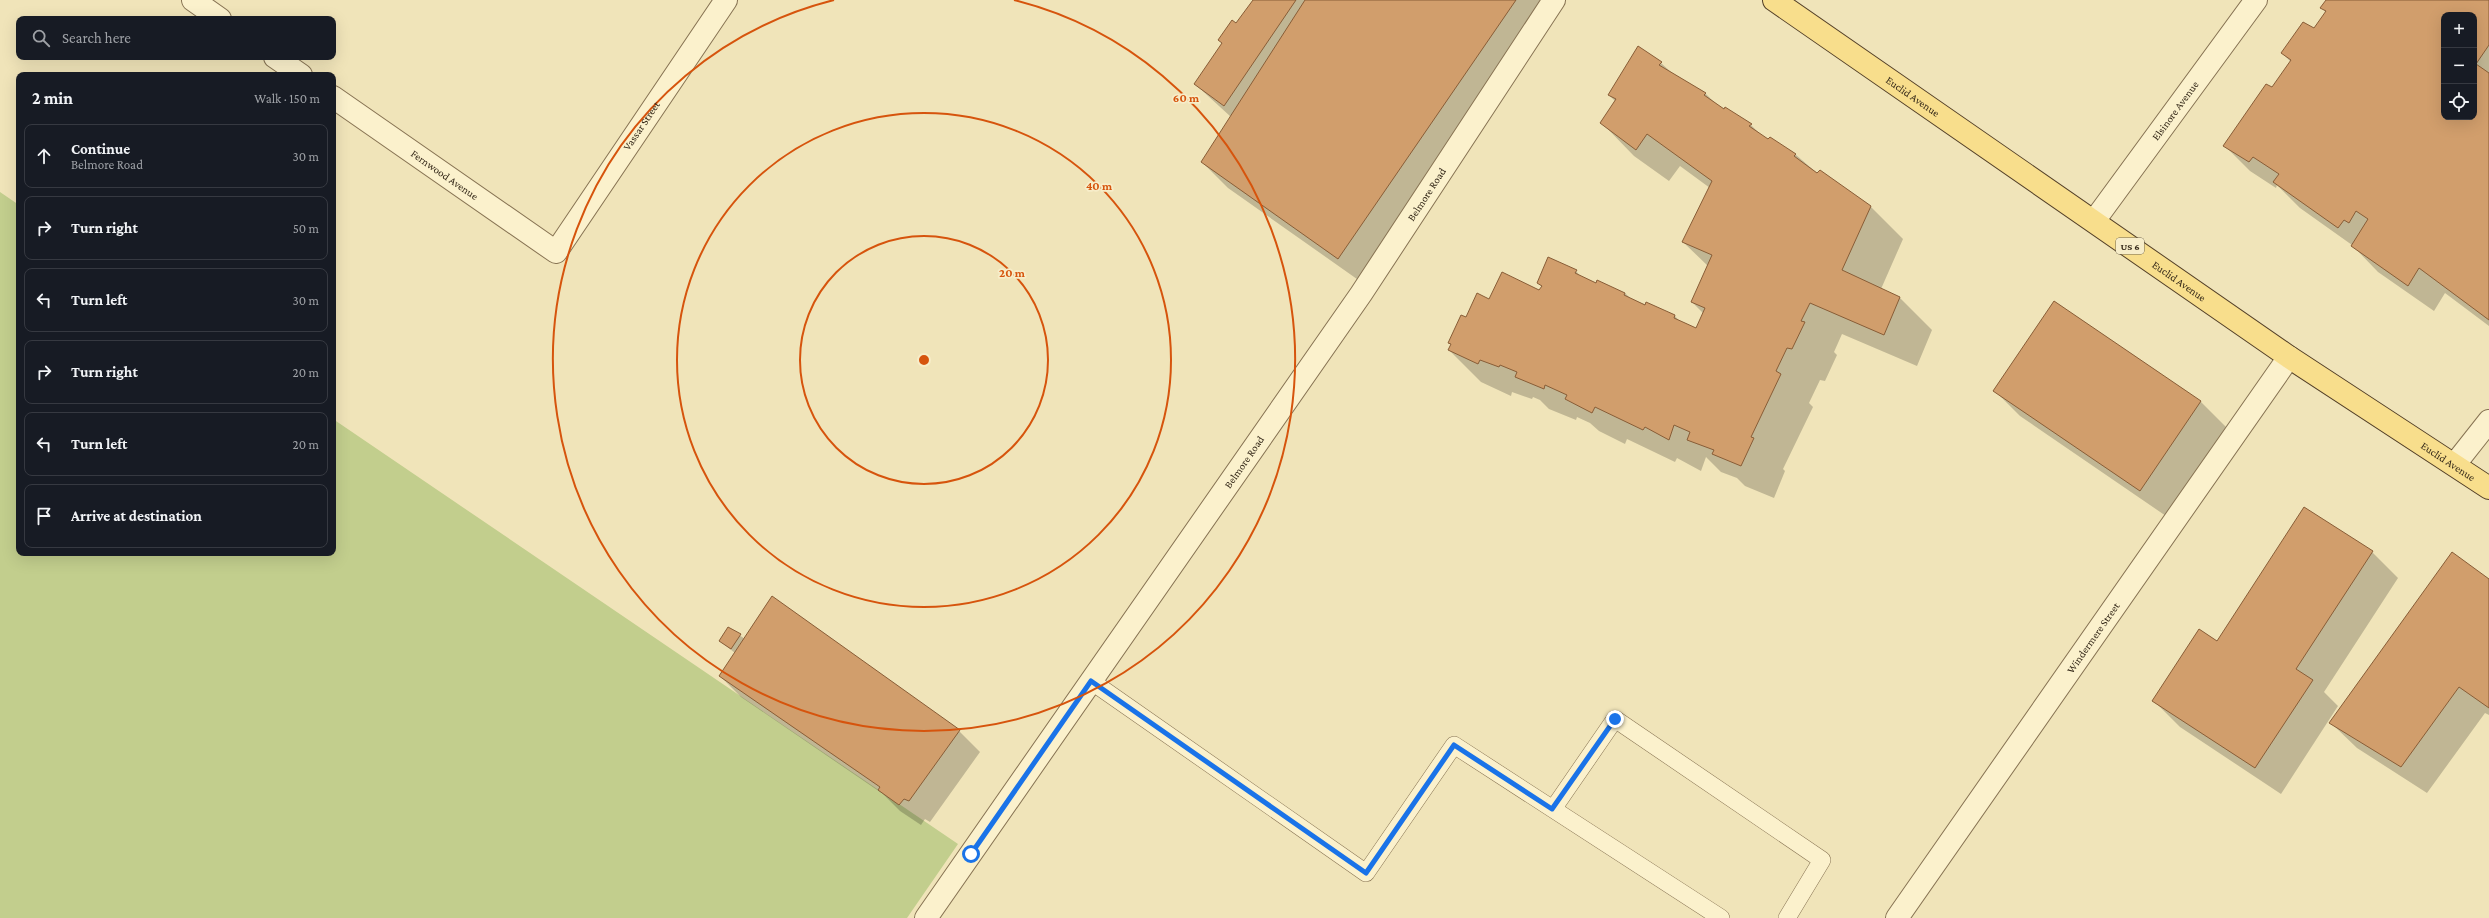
<!DOCTYPE html>
<html lang="en">
<head>
<meta charset="utf-8">
<style>
  :root { --surface:#171b24; --page:#20242c; --text:#f1f3f6; --muted:#9ea1a6; --line:#363941 }
  body { margin:0; font-family:"Crimson Pro",serif; background:var(--page); color:var(--text) }
  .controls { position:absolute; right:12px; top:12px; display:grid; overflow:hidden; border-radius:8px; box-shadow:0 4px 16px #0002 }
  .controls button { width:36px; height:36px; display:grid; place-items:center; padding:0; border:0; border-bottom:1px solid var(--line); background:var(--surface); color:var(--text); font:20px sans-serif }
  .stop { position:absolute; width:12px; height:12px; margin:-9px; border:3px solid #1a73e8; border-radius:50%; background:#fff }
  .stop.end { background:#1a73e8; border-color:#fff; box-shadow:0 1px 4px #0008 }
  .list { margin:0; padding:0; list-style:none }
  h2 { display:flex; justify-content:space-between; align-items:center; height:52px; margin:0; padding:0 16px; font-size:17px }
  h2 small { font-size:13px; font-weight:400; color:var(--muted) }
  .list li { display:grid; grid-template-columns:26px 1fr auto; gap:12px; align-items:center; box-sizing:border-box; height:64px; margin:0 8px 8px; padding:0 8px; border:1px solid var(--line); border-radius:8px }
  .list b { display:block; font-size:15px; white-space:nowrap }
  .list p { margin:0; font-size:13px; white-space:nowrap; color:var(--muted) }
  .list em { font-size:13px; font-style:normal; color:var(--muted) }
  .icon { flex:none; width:22px; height:22px; fill:none; stroke:currentColor; stroke-width:2; stroke-linecap:round; stroke-linejoin:round }
  .map { position:relative; flex:none; width:2489px; height:918px; overflow:hidden }
  .search { position:absolute; background:var(--surface); box-shadow:0 4px 16px #0002; left:16px; top:16px; width:320px; height:44px; display:flex; align-items:center; gap:10px; box-sizing:border-box; padding:0 14px; border-radius:8px; color:var(--muted); font-size:15px }
  .panel { position:absolute; background:var(--surface); box-shadow:0 4px 16px #0002; left:16px; top:72px; width:320px; height:484px; border-radius:8px }
  .map>svg:first-child { display:block }
  .green { fill:#c2ce8d }
  .shadow { fill:#0003; fill-rule:evenodd }
  .building { fill:#d19e6c; stroke:#885d37; fill-rule:evenodd }
  .lines { fill:none; stroke-linecap:round; stroke-linejoin:round }
  .lane-casing { stroke:#877353; stroke-width:18 }
  .street-casing { stroke:#877353; stroke-width:24 }
  .primary-casing { stroke:#544028; stroke-width:24 }
  .lane { stroke:#fbf1cc; stroke-width:17 }
  .street { stroke:#fbf1cc; stroke-width:22 }
  .primary { stroke:#f8de8c; stroke-width:22 }
  .route { stroke:#1a73e8; stroke-width:5 }
  .ring { fill:none; stroke:#d6540d; stroke-width:2 }
  .labels { text-anchor:middle; dominant-baseline:central; stroke-width:3.5; stroke-linejoin:round; paint-order:stroke }
  .shield { fill:#f7edc9; stroke:#6f644e; stroke-width:1 }
  .shield-label { font-size:10px; font-weight:bold; fill:#352919 }
  .street-label { font-size:11px; fill:#352919; stroke:#f7edc9 }
  .centre { fill:#d6540d; stroke:#f7edc9; stroke-width:2 }
  .ring-label { font-size:12px; text-anchor:middle; font-weight:bold; fill:#d6540d; stroke:#f7edc9; stroke-width:3.5; stroke-linejoin:round; paint-order:stroke }
</style>
</head>
<body>
<div class="map">
<svg width="2489" height="918" viewBox="0 0 2489 918">
  <rect width="100%" height="100%" fill="#f0e4b9"/>
  <path class="green" d="M0,192L19,205V553H333V419L958,844L907,918H0Z"/>
  <path class="shadow" d="M1254,0H1560L1364,284L1228,188L1202,162L1231,117L1195,84Z
    M2327,0H2489V326L2445,293L2434,311L2378,272L2352,245L2300,208L2277,185L2276,188L2250,171L2224,145L2272,89L2291,62L2282,53L2314,30L2326,13L2322,8ZM2444,15H2474V117H2444Z
    M1661,63L1672,73L1705,93L1719,107L1751,125L1764,138L1795,154L1818,174L1820,171L1871,207L1903,239L1881,289L1900,298L1932,330L1917,366L1842,334L1834,352L1837,355L1825,381L1820,380L1809,403L1813,407L1783,469L1785,471L1774,498L1745,486L1737,478L1721,472L1706,457L1701,471L1677,458L1675,462L1627,439L1625,444L1599,431L1590,423L1577,417L1576,420L1549,409L1540,400L1533,397L1532,399L1512,392L1511,396L1481,382L1449,350L1452,345L1450,343L1466,318L1489,301L1539,291L1542,287L1538,283L1576,271L1581,277L1597,284L1625,293L1631,299L1675,316L1681,323L1697,329L1704,314L1692,302L1708,266L1683,242L1710,188L1680,166L1669,181L1634,156L1602,123L1616,102L1609,95Z
    M2055,302L2201,402L2227,428L2166,516L2020,416L1994,390Z
    M2372,552L2398,578L2324,692L2338,706L2281,794L2180,727L2154,701Z
    M2489,581V715L2485,713L2427,793L2357,748L2331,723Z
    M772,597L959,731L980,752L930,822L925,819L921,825L900,811L883,794L741,697L720,676L735,653L720,641L729,628L745,639Z"/>
  <path class="building" d="M1253,0H1296L1224,106L1194,84L1222,43L1218,40L1232,20L1236,23Z
    M1305,0H1516L1338,259L1201,162Z
    M2326,0H2489V45L2476,64L2489,73V320L2419,268L2408,286L2351,246L2368,219L2356,211L2349,223L2344,220L2338,228L2273,182L2279,174L2253,157L2249,162L2223,146L2266,84L2272,87L2291,60L2281,53L2303,22L2314,28L2326,11L2320,8ZM2444,15H2474V117H2444Z
    M1638,46L1662,62L1659,65L1706,93L1704,95L1724,109L1725,107L1752,124L1749,126L1768,139L1770,137L1796,154L1794,156L1817,173L1820,170L1871,206L1842,270L1900,297L1884,335L1810,303L1801,321L1805,322L1792,349L1787,348L1776,371L1781,374L1751,437L1754,438L1741,466L1712,454L1714,450L1687,440L1690,432L1674,425L1669,440L1645,427L1643,430L1595,407L1592,413L1565,399L1567,395L1545,385L1544,389L1515,377L1517,372L1500,365L1499,367L1480,360L1478,364L1448,350L1451,344L1448,343L1461,315L1466,317L1477,293L1489,299L1502,272L1539,290L1542,286L1537,283L1548,257L1577,270L1575,273L1596,283L1597,280L1625,293L1624,295L1645,305L1646,302L1675,315L1674,318L1696,328L1705,308L1691,302L1712,255L1682,242L1712,181L1647,134L1636,150L1600,123L1616,99L1608,95Z
    M2054,301L2201,401L2140,491L1993,391Z
    M2304,507L2373,551L2296,669L2313,680L2255,768L2152,701L2199,629L2217,641Z
    M2452,552L2489,579V708L2459,687L2401,767L2329,723Z
    M772,596L960,730L909,801L904,799L899,805L878,790L880,787L719,676Z
    M728,627L741,634L731,649L719,641Z"/>
  <g class="lines">
    <defs>
      <path id="lane" d="M1091,681L1366,873L1454,745L1721,918
        M1553,809L1615,719L1822,860L1787,918"/>
      <g id="street">
        <path d="M193,0L220,19"/>
        <path d="M275,57L301,75"/>
        <path id="s1" d="M333,97L556,252L726,0"/>
        <path id="s2" d="M2094,221L2256,0"/>
        <path d="M2455,464L2489,421"/>
        <path id="s3" d="M926,918L1361,294L1554,0"/>
        <path id="s4" d="M1897,918L2289,357"/>
      </g>
      <g id="primary">
        <path id="s5" d="M1774,0L2289,357L2489,488"/>
      </g>
    </defs>
    <use href="#lane" class="lane-casing"/>
    <use href="#street" class="street-casing"/>
    <use href="#primary" class="primary-casing"/>
    <use href="#lane" class="lane"/>
    <use href="#street" class="street"/>
    <use href="#primary" class="primary"/>
  </g>
  <g class="lines">
    <path class="route" d="M971,854L1091,681L1366,873L1454,745L1552,809L1615,719"/>
  </g>
  <g class="ring">
    <circle cx="924" cy="360" r="124"/>
    <circle cx="924" cy="360" r="247"/>
    <path d="M1014 0A371 371 0 1 1 834 0"/>
  </g>
  <g class="labels">
    <rect class="shield" x="2116" y="238" width="28" height="16" rx="3"/>
    <g class="shield-label">
      <text x="2130" y="246">US 6</text>
    </g>
    <g class="street-label">
      <text stroke="none"><textPath href="#s5" startOffset="169">Euclid Avenue</textPath></text>
      <text stroke="none"><textPath href="#s2" startOffset="137">Elsinore Avenue</textPath></text>
      <text stroke="none"><textPath href="#s1" startOffset="424">Vassar Street</textPath></text>
      <text stroke="none"><textPath href="#s1" startOffset="136">Fernwood Avenue</textPath></text>
      <text stroke="none"><textPath href="#s3" startOffset="880">Belmore Road</textPath></text>
      <text stroke="none"><textPath href="#s5" startOffset="493">Euclid Avenue</textPath></text>
      <text stroke="none"><textPath href="#s5" startOffset="817">Euclid Avenue</textPath></text>
      <text stroke="none"><textPath href="#s3" startOffset="556">Belmore Road</textPath></text>
      <text stroke="none"><textPath href="#s4" startOffset="342">Windermere Street</textPath></text>
    </g>
  </g>
  <circle cx="924" cy="360" r="6" class="centre"/>
  <g class="ring-label">
    <text x="1186" y="102">60 m</text>
    <text x="1099" y="190">40 m</text>
    <text x="1012" y="277">20 m</text>
  </g>
</svg>
<div class="controls">
<button>+</button>
<button>−</button>
<button><svg class="icon" aria-label="locate" viewBox="0 0 24 24"><circle cx="12" cy="12" r="6"/><path d="M12 2v4M12 18v4M2 12h4M18 12h4"/></svg></button>
</div>
<div class="stop" style="left:971px;top:854px"></div>
<div class="stop end" style="left:1615px;top:719px"></div>
<div class="search"><svg class="icon" aria-label="search" viewBox="0 0 24 24"><circle cx="10" cy="10" r="6"/><path d="M15 15l6 6"/></svg>Search here</div>
<section class="panel">
<h2>2 min<small>Walk · 150 m</small></h2>
<ul class="list">
<li><svg class="icon" aria-label="ahead" viewBox="0 0 24 24"><path d="M12 20V5M6 11l6-6 6 6"/></svg><div><b>Continue</b><p>Belmore Road</p></div><em>30 m</em></li>
<li><svg class="icon" aria-label="right" viewBox="0 0 24 24"><path d="M7 20v-9h11M14 6l5 5-5 5"/></svg><div><b>Turn right</b></div><em>50 m</em></li>
<li><svg class="icon" aria-label="left" viewBox="0 0 24 24"><path d="M17 20v-9H6M10 6l-5 5 5 5"/></svg><div><b>Turn left</b></div><em>30 m</em></li>
<li><svg class="icon" aria-label="right" viewBox="0 0 24 24"><path d="M7 20v-9h11M14 6l5 5-5 5"/></svg><div><b>Turn right</b></div><em>20 m</em></li>
<li><svg class="icon" aria-label="left" viewBox="0 0 24 24"><path d="M17 20v-9H6M10 6l-5 5 5 5"/></svg><div><b>Turn left</b></div><em>20 m</em></li>
<li><svg class="icon" aria-label="arrive" viewBox="0 0 24 24"><path d="M6 21V4h12l-3 4 3 4H6"/></svg><div><b>Arrive at destination</b></div></li>
</ul>
</section>
</div>
</body>
</html>
